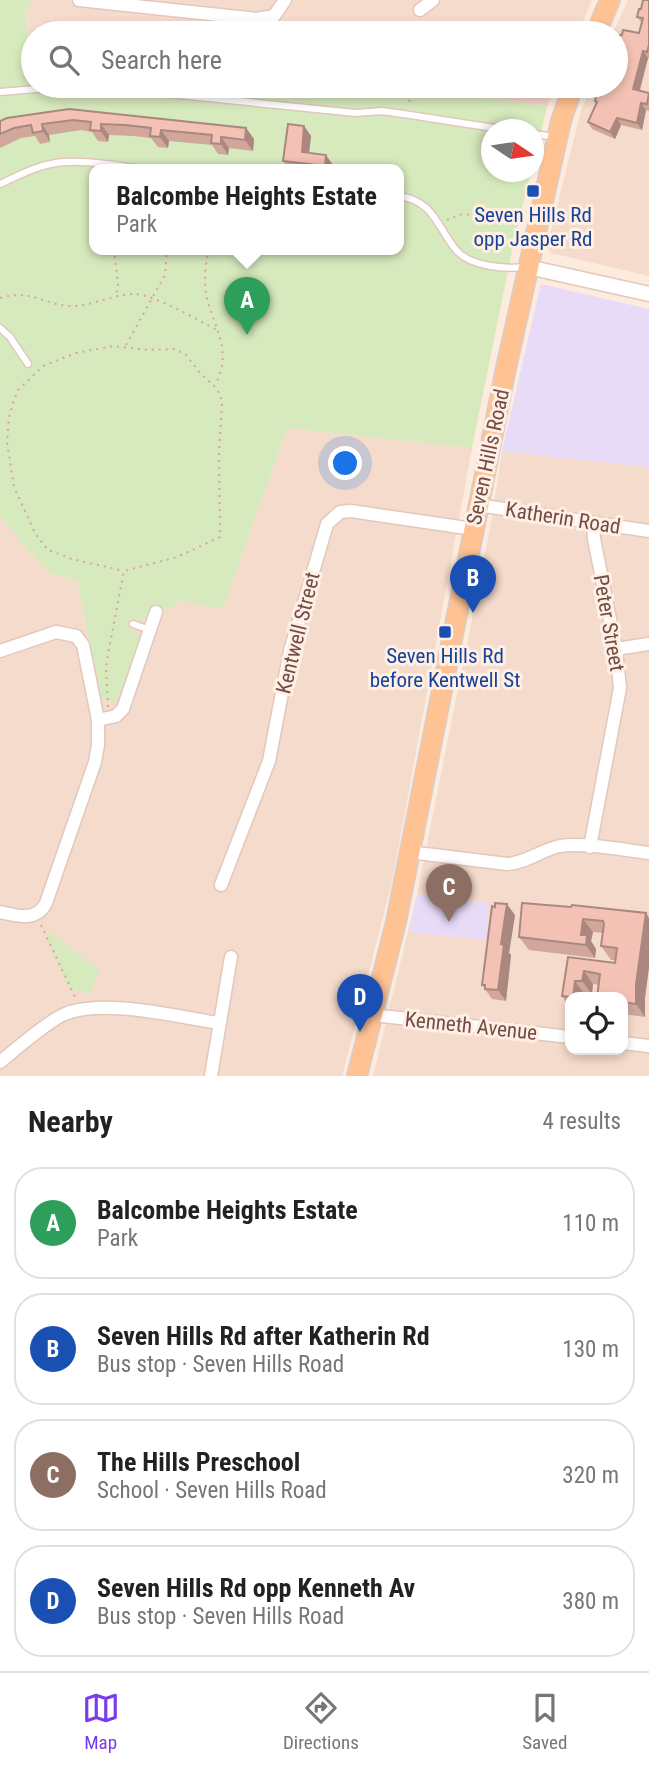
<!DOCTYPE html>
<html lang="en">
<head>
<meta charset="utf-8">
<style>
  :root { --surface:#fff; --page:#f6f6f6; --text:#222; --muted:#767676; --line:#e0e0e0; --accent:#7c3aed }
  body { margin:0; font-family:"Roboto Condensed",sans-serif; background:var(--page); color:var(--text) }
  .controls { position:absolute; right:21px; bottom:21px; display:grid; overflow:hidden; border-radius:14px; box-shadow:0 4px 10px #0003 }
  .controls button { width:63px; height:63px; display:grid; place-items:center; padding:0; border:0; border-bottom:2px solid var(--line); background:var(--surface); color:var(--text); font:35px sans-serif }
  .compass { position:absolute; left:481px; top:119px; width:63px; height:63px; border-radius:50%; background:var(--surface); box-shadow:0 4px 10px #0003; rotate:103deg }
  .you { position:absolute; left:346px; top:464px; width:24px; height:24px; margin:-18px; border:5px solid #fff; border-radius:50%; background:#1a73e8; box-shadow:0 0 0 10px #1a73e833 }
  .badge { display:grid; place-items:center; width:46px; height:46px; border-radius:50%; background:var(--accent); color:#fff; font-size:23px; font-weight:700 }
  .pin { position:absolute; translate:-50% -58px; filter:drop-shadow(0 2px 4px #0008) }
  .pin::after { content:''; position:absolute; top:37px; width:24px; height:21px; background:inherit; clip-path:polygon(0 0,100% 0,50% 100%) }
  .popup { position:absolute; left:89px; top:164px; width:315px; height:91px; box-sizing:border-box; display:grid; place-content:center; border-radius:14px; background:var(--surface); filter:drop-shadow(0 2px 5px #0005); font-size:23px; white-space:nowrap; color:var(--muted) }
  .popup b { font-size:26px; color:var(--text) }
  .popup::after { content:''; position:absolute; left:50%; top:100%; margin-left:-14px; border:14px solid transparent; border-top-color:var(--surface) }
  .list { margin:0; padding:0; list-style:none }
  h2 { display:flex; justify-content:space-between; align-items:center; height:91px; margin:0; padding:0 28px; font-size:30px }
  h2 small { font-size:23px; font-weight:400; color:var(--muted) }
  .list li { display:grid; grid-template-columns:46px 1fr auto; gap:21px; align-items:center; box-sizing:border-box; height:112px; margin:0 14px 14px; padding:0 14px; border:2px solid var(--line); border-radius:28px }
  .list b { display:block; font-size:26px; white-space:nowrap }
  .list p { margin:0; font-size:23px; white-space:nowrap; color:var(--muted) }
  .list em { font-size:23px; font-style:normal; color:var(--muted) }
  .icon { flex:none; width:38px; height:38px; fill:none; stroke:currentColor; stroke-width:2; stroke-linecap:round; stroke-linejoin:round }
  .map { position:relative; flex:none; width:649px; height:1076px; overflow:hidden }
  .search { position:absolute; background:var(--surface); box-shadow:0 4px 10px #0003; left:21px; right:21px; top:21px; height:77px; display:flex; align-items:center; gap:18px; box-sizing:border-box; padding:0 24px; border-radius:38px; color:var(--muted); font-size:26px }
  .sheet { height:595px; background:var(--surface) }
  nav { display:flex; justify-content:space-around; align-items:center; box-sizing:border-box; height:98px; border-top:2px solid var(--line); background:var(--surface); font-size:19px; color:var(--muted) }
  nav a { display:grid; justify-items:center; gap:4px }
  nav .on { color:var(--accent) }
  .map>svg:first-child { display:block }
  .residential { fill:#f4dbcc; fill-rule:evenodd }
  .education { fill:#e8dbf8 }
  .green { fill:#d7eabd; fill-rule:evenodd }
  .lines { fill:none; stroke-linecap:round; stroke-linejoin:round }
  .service-casing { stroke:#e2c7bd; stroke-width:9 }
  .minor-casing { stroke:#e2c7bd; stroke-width:15 }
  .tertiary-casing { stroke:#e2c7bd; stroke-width:17 }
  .primary-casing { stroke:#d8cdcb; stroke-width:22 }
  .path { stroke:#d7a599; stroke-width:2; stroke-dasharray:2 5; stroke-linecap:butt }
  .service { stroke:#fff; stroke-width:6 }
  .minor { stroke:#fff; stroke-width:12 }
  .tertiary { stroke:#fff; stroke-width:14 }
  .primary { stroke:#fec293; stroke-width:19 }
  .wall { fill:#d1a79c }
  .shaded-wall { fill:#aa887f }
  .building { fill:#f3c2b5; stroke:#aa887f; stroke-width:2 }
  .transit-dot { fill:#1a4fb4; stroke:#ffefe4; stroke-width:2.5 }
  .labels { text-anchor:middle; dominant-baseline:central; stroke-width:6; stroke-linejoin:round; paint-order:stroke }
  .transit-label { font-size:21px; fill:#164399; stroke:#ffefe4 }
  .street-label { font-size:21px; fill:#724d46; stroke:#ffefe4 }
</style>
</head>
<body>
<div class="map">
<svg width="649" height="1076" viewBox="0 0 649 1076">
  <rect width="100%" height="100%" fill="#fdebde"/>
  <path class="residential" d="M34,0H592L578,33H424L420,30L412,29L409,33H33V59H28L26,9Z
    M628,0H649V276L551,253L547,246L581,111L591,86H616V33H613Z
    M426,86H556L547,107L424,90Z
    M287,428L472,448L392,882L342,1076H0V517L50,574L77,580L101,699L133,618L153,605L180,601L223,608Z
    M502,451L649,467V1076H373L408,932L485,940L489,903L417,895L491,523ZM570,997H623V1050H570Z"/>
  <path class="education" d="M541,284L649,309V467L502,451Z
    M417,895L489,903L486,940L408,932Z"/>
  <path class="green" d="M0,0H34L26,9L28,59H33V86H357L386,89L387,86H426L425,90L547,107L534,160V130H491V172H531L514,241L472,448L287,428L223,609L180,601L168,610L153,606L149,617L141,621L133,618L129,629L137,632L141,640L121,699L114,703L101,699L77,580L50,574L0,517ZM95,169H399V249H95Z
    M52,933L99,970L91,994L69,989L44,934Z"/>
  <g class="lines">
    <defs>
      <path id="service" d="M114,86L159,93L356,113L382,111L410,115L507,130
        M0,92L72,86
        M534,134L555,137
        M0,184C16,177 33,167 51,164C76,158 117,166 143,169
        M399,196C435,201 437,228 457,251C472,267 505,269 525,267
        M0,328L10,337L28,364
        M133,624L150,630"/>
      <path id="minor" d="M79,0L257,19L274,16L285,0
        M420,10L433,0
        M478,505L649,531
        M616,649L649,644
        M0,651L56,632L76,636L83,645L98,720V745L95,762L46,903C36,922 18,916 0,912
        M98,720L116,716L123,709L156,612
        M590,847L620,688L616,649L594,539L593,523
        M409,852L507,864C526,863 541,850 560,846C583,842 624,850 649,853
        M221,885L269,761L290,651L327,524L340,512L351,511L473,529
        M373,1015L570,1037
        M623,1043L649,1046
        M0,1062C15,1050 49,1020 65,1014C103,998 178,1017 219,1023
        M211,1076L231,957"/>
      <path id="tertiary" d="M528,267L649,294"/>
      <path id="primary" d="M596,33L610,0
        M357,1076L396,922L505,373L561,121L573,86"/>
    </defs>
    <use href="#service" class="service-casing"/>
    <use href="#minor" class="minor-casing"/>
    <use href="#tertiary" class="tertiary-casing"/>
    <use href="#primary" class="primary-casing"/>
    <path class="path" d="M414,33L416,28
      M408,86L410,106
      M447,220L462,214L484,216L501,209L525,212
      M114,249L118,284L116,297
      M209,249C205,264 204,279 206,294C213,328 234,349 215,385
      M0,298C32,289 42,304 69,306C92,307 112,294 134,294C154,294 199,321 219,331
      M126,345L165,275L167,249
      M108,707L106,668L108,654L124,571L177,557L220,537L219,453L222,404L220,394L214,386L200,373L186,355L175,349L148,350L113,346L76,353L43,366L18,390L14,400L9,417L7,442L14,487L35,533L48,550L72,559L124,571
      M41,925L76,999"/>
    <use href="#service" class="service"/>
    <use href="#minor" class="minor"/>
    <use href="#tertiary" class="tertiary"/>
    <use href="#primary" class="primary"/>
  </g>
  <path class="wall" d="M649,0V58H648L640,91L649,93V111L646,110L642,130L621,125L615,139L592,129L588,122L596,103L595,101L616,86L639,33L642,23L637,17L641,9Z
    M69,109L246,128L254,139L253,151L229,148L228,155L218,154L212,145L169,141L168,148L158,147L151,138L133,136L109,135L108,142L98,141L92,132L81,130L49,135L50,142L40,144L35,136L21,138L0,148V121Z
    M304,126L311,136L309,153L333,165V169H289L283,161Z
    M571,907L646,913L649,918V967L645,997V1017L623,1014V997L599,985L593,984L592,994H584L570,997V1009L562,996L568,957L615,963V960H611L601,946L603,933L593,932L591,941L596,949L595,958L529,950L519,937Z
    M515,915L509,953L511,955L506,1001L492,999L482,985Z"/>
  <path class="shaded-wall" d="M643,51L648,58L638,96L633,89Z
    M641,103L646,110L642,130L637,123Z
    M617,118L621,125L615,139L610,132Z
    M42,124L49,135L50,142L43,131Z
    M101,124L109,135L108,142L101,131Z
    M304,126L311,136L308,162L302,152Z
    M246,128L254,139L253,151L245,140Z
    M161,130L169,141L168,148L160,137Z
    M221,137L229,148L228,155L221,144Z
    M326,155L333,165V169H327L325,166Z
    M507,904L515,915L509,953L511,955L506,1001L498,990L501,944Z
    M646,913L649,918V967L645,997V1017L636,1004V984Z
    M583,919L593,932L591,941L596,949L595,958L586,945L581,935Z
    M584,971L593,984L592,994L582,981Z
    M575,981L584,994V997H573Z"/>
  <path class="building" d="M643,0H649V45L647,52L643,51L633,89L649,93L647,104L641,103L637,123L617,118L610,132L588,122L597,102L595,101L598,86H616V53L620,35H622L623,30L639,33L643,18L637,17L639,9H641Z
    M69,109L246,128L245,140L221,137V144L211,143L212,135L161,130L160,137L150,136L151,128L125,125L101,124V131L90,130L91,122L73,120L42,124L43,131L33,133L31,125L14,128L0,134V121L7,118Z
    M288,124L304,126L302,152L326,155L325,166L283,161Z
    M495,903L507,904L501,944L504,945L498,990L485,989V985H482L492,906L495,907Z
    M522,903L571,907L572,905L646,913L636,984V1004L623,1002V997H597L600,974L584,971L582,981H575L573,997L562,996L568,957L615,963L617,948L601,946L604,924L603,921L583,919L581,935H587L586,945L519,937Z"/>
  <g class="transit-dot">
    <rect x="526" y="184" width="14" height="14" rx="3.5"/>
    <rect x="438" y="625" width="14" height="14" rx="3.5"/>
  </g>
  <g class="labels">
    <g class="transit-label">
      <text x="533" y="215">Seven Hills Rd<tspan x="533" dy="24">opp Jasper Rd</tspan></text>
      <text x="445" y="656">Seven Hills Rd<tspan x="445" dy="24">before Kentwell St</tspan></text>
    </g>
    <g class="street-label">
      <text transform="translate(488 457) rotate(-78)">Seven Hills Road</text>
      <text transform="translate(563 518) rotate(9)">Katherin Road</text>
      <text transform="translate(609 623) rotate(80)">Peter Street</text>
      <text transform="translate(298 633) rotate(-76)">Kentwell Street</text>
      <text transform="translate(471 1026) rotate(6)">Kenneth Avenue</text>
    </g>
  </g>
</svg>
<div class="controls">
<button><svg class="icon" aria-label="locate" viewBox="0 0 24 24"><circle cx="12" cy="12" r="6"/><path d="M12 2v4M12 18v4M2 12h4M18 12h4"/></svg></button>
</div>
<svg class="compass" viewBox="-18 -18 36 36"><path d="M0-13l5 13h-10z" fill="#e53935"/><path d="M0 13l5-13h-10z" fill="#767676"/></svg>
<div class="you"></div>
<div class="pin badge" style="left:247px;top:335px;background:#2e9e5b">A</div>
<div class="popup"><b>Balcombe Heights Estate</b>Park</div>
<div class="pin badge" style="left:473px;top:613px;background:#1a4fb4">B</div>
<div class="pin badge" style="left:449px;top:922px;background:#8d6e63">C</div>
<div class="pin badge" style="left:360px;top:1032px;background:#1a4fb4">D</div>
<div class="search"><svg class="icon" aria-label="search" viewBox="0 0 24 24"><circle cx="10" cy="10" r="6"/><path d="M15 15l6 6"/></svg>Search here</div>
</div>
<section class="sheet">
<h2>Nearby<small>4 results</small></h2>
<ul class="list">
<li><span class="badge" style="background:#2e9e5b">A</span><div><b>Balcombe Heights Estate</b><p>Park</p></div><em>110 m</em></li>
<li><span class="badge" style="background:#1a4fb4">B</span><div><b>Seven Hills Rd after Katherin Rd</b><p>Bus stop · Seven Hills Road</p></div><em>130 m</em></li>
<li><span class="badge" style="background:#8d6e63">C</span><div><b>The Hills Preschool</b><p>School · Seven Hills Road</p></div><em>320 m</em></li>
<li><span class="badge" style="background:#1a4fb4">D</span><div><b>Seven Hills Rd opp Kenneth Av</b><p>Bus stop · Seven Hills Road</p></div><em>380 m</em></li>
</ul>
</section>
<nav>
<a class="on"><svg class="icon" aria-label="map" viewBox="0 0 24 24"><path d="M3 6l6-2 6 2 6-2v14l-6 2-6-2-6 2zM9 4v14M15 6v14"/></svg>Map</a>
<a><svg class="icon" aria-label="directions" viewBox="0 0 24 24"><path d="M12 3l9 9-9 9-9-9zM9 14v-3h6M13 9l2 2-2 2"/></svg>Directions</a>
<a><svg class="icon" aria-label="saved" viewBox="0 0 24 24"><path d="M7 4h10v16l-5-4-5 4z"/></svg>Saved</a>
</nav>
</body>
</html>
